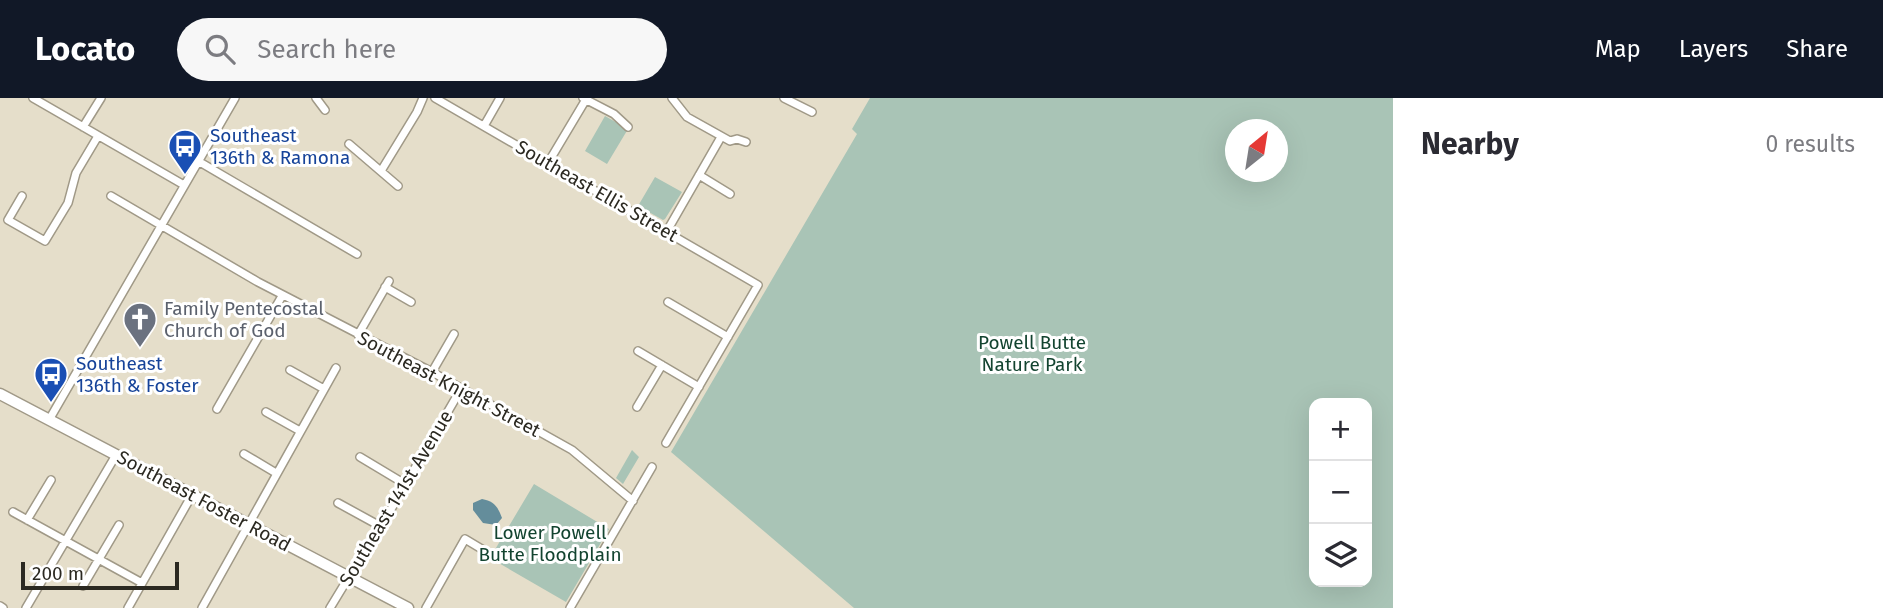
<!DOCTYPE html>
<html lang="en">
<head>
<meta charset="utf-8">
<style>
  :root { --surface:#fff; --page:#f7f7f7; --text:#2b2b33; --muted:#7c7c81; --line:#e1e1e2; --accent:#111827 }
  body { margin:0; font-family:"Fira Sans",sans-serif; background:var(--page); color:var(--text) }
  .controls { position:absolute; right:21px; bottom:21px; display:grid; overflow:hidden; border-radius:14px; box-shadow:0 7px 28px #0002 }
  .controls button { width:63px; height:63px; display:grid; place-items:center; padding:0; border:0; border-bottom:2px solid var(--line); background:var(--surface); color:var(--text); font:35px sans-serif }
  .compass { position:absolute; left:1225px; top:21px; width:63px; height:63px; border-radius:50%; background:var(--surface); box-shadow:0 7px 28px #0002; rotate:30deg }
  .scale { position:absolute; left:21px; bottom:18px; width:158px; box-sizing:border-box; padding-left:7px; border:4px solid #2b2921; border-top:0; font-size:19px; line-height:24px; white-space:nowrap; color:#2b2921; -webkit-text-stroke:5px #fff; paint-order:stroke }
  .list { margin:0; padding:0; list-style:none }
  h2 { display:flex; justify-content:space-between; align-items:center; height:91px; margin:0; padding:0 28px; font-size:30px }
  h2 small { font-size:23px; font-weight:400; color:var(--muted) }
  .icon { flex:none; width:38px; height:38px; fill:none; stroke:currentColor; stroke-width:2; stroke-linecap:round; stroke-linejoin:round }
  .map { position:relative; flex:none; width:1393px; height:510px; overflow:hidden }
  header { display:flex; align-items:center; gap:42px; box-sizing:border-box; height:98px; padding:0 35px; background:var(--accent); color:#fff }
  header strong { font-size:33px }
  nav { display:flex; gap:38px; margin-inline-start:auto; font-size:24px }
  .search { width:490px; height:63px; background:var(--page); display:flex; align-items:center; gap:18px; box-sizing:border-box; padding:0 24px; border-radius:38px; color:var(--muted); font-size:26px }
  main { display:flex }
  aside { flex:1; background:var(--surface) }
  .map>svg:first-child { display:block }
  .green { fill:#a9c4b6; fill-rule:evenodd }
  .water { fill:#648d9b }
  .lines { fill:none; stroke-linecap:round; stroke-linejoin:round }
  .minor-casing { stroke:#a09987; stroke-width:10 }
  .major-casing { stroke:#a09987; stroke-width:13 }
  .minor { stroke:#fff; stroke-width:7 }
  .major { stroke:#fff; stroke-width:10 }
  .labels { text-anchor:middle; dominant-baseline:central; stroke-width:6; stroke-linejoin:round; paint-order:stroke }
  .transit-label { font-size:19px; fill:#164399; stroke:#fff; text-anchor:start }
  .street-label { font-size:19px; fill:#2b2921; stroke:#fff }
  .worship-label { font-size:19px; fill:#5b616d; stroke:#fff; text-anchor:start }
  .park-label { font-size:19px; fill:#134430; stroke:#fff }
</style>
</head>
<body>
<header>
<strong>Locato</strong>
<div class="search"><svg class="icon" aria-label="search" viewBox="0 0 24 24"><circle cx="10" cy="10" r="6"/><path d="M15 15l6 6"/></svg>Search here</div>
<nav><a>Map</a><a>Layers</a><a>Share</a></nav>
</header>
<main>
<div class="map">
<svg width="1393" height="510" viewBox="0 0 1393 510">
  <rect width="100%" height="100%" fill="#e5deca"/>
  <path class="green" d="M870,0H1393V510H854L671,354L857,36L852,31ZM1236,32H1278V74H1236ZM1314,305H1367V484H1314Z
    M605,18L628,31L607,66L585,53Z
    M655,79L682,94L665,121L663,122L638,108Z
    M632,352L639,359L623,386L616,380Z
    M534,386L609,431L566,504L490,460Z"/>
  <path class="water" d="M482,401C494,403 498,409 502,420L496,427L483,425L473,412V405Z"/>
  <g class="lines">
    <defs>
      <path id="minor" d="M33,0L184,87
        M316,0L325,12
        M435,0L758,187L666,345
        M583,0L614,16L628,29
        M672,0L687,19L730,43L737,41L746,44
        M784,0L812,14
        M484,28L500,0
        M83,29L101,0
        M349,46L398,88
        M198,63L357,156
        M548,65L585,3
        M381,73L417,14L423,0
        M699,77L730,96
        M22,98L8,122L45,143L68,105L76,75L98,38
        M111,98L258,184L432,274L572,352L633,403
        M667,133L721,39
        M385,189L411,204
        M668,204L728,239
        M358,237L389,183
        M638,253L699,289
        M290,272L324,291
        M432,274L454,236
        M637,309L662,267
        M217,311L282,198
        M266,314L300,333
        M49,322L235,0
        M244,356L276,375
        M360,359L405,386
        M338,405L380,428
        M13,414L142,485
        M27,422L51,382
        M83,488L119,427
        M0,508L3,510
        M26,510L116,357
        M128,510L192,397
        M202,510L336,270
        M330,510L344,487L351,480L461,291
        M426,510L465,441L490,456
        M570,510L652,369"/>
      <path id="major" d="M0,296L408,510"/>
    </defs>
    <use href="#minor" class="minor-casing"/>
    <use href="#major" class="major-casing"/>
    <use href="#minor" class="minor"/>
    <use href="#major" class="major"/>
  </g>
  <defs>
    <symbol id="bus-pin" viewBox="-11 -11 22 30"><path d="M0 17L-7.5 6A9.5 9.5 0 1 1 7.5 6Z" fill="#1a4fb4" stroke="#fff"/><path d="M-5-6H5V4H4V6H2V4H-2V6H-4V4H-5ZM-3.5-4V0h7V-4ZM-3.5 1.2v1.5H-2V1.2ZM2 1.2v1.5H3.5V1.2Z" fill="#fff"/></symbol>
    <symbol id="church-pin" viewBox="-11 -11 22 30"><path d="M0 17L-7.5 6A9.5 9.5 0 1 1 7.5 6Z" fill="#6b7280" stroke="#fff"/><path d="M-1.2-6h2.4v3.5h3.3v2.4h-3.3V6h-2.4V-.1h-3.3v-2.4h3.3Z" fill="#fff"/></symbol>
  </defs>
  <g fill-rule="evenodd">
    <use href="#bus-pin" x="166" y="29" width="38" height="52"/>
    <use href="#church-pin" x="121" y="202" width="38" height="52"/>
    <use href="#bus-pin" x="32" y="257" width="38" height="52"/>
  </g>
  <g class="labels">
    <g class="transit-label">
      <text x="210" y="37">Southeast<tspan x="210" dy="22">136th &amp; Ramona</tspan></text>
      <text x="76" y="265">Southeast<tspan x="76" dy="22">136th &amp; Foster</tspan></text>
    </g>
    <g class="street-label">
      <text transform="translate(597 93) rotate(30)">Southeast Ellis Street</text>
      <text transform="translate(449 286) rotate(28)">Southeast Knight Street</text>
      <text transform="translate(396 400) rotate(-59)">Southeast 141st Avenue</text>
      <text transform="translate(204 403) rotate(28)">Southeast Foster Road</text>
    </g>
    <g class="worship-label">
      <text x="164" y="210">Family Pentecostal<tspan x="164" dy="22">Church of God</tspan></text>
    </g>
    <g class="park-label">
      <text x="1032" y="244">Powell Butte<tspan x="1032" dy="22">Nature Park</tspan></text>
      <text x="550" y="434">Lower Powell<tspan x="550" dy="22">Butte Floodplain</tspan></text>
    </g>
  </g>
</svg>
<div class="controls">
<button>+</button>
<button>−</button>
<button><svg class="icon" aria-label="layers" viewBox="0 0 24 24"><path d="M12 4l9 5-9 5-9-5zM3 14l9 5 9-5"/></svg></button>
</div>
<svg class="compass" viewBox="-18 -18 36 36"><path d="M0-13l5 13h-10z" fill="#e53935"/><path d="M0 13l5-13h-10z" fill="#7c7c81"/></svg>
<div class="scale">200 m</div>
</div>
<aside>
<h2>Nearby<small>0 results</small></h2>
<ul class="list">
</ul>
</aside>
</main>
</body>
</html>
